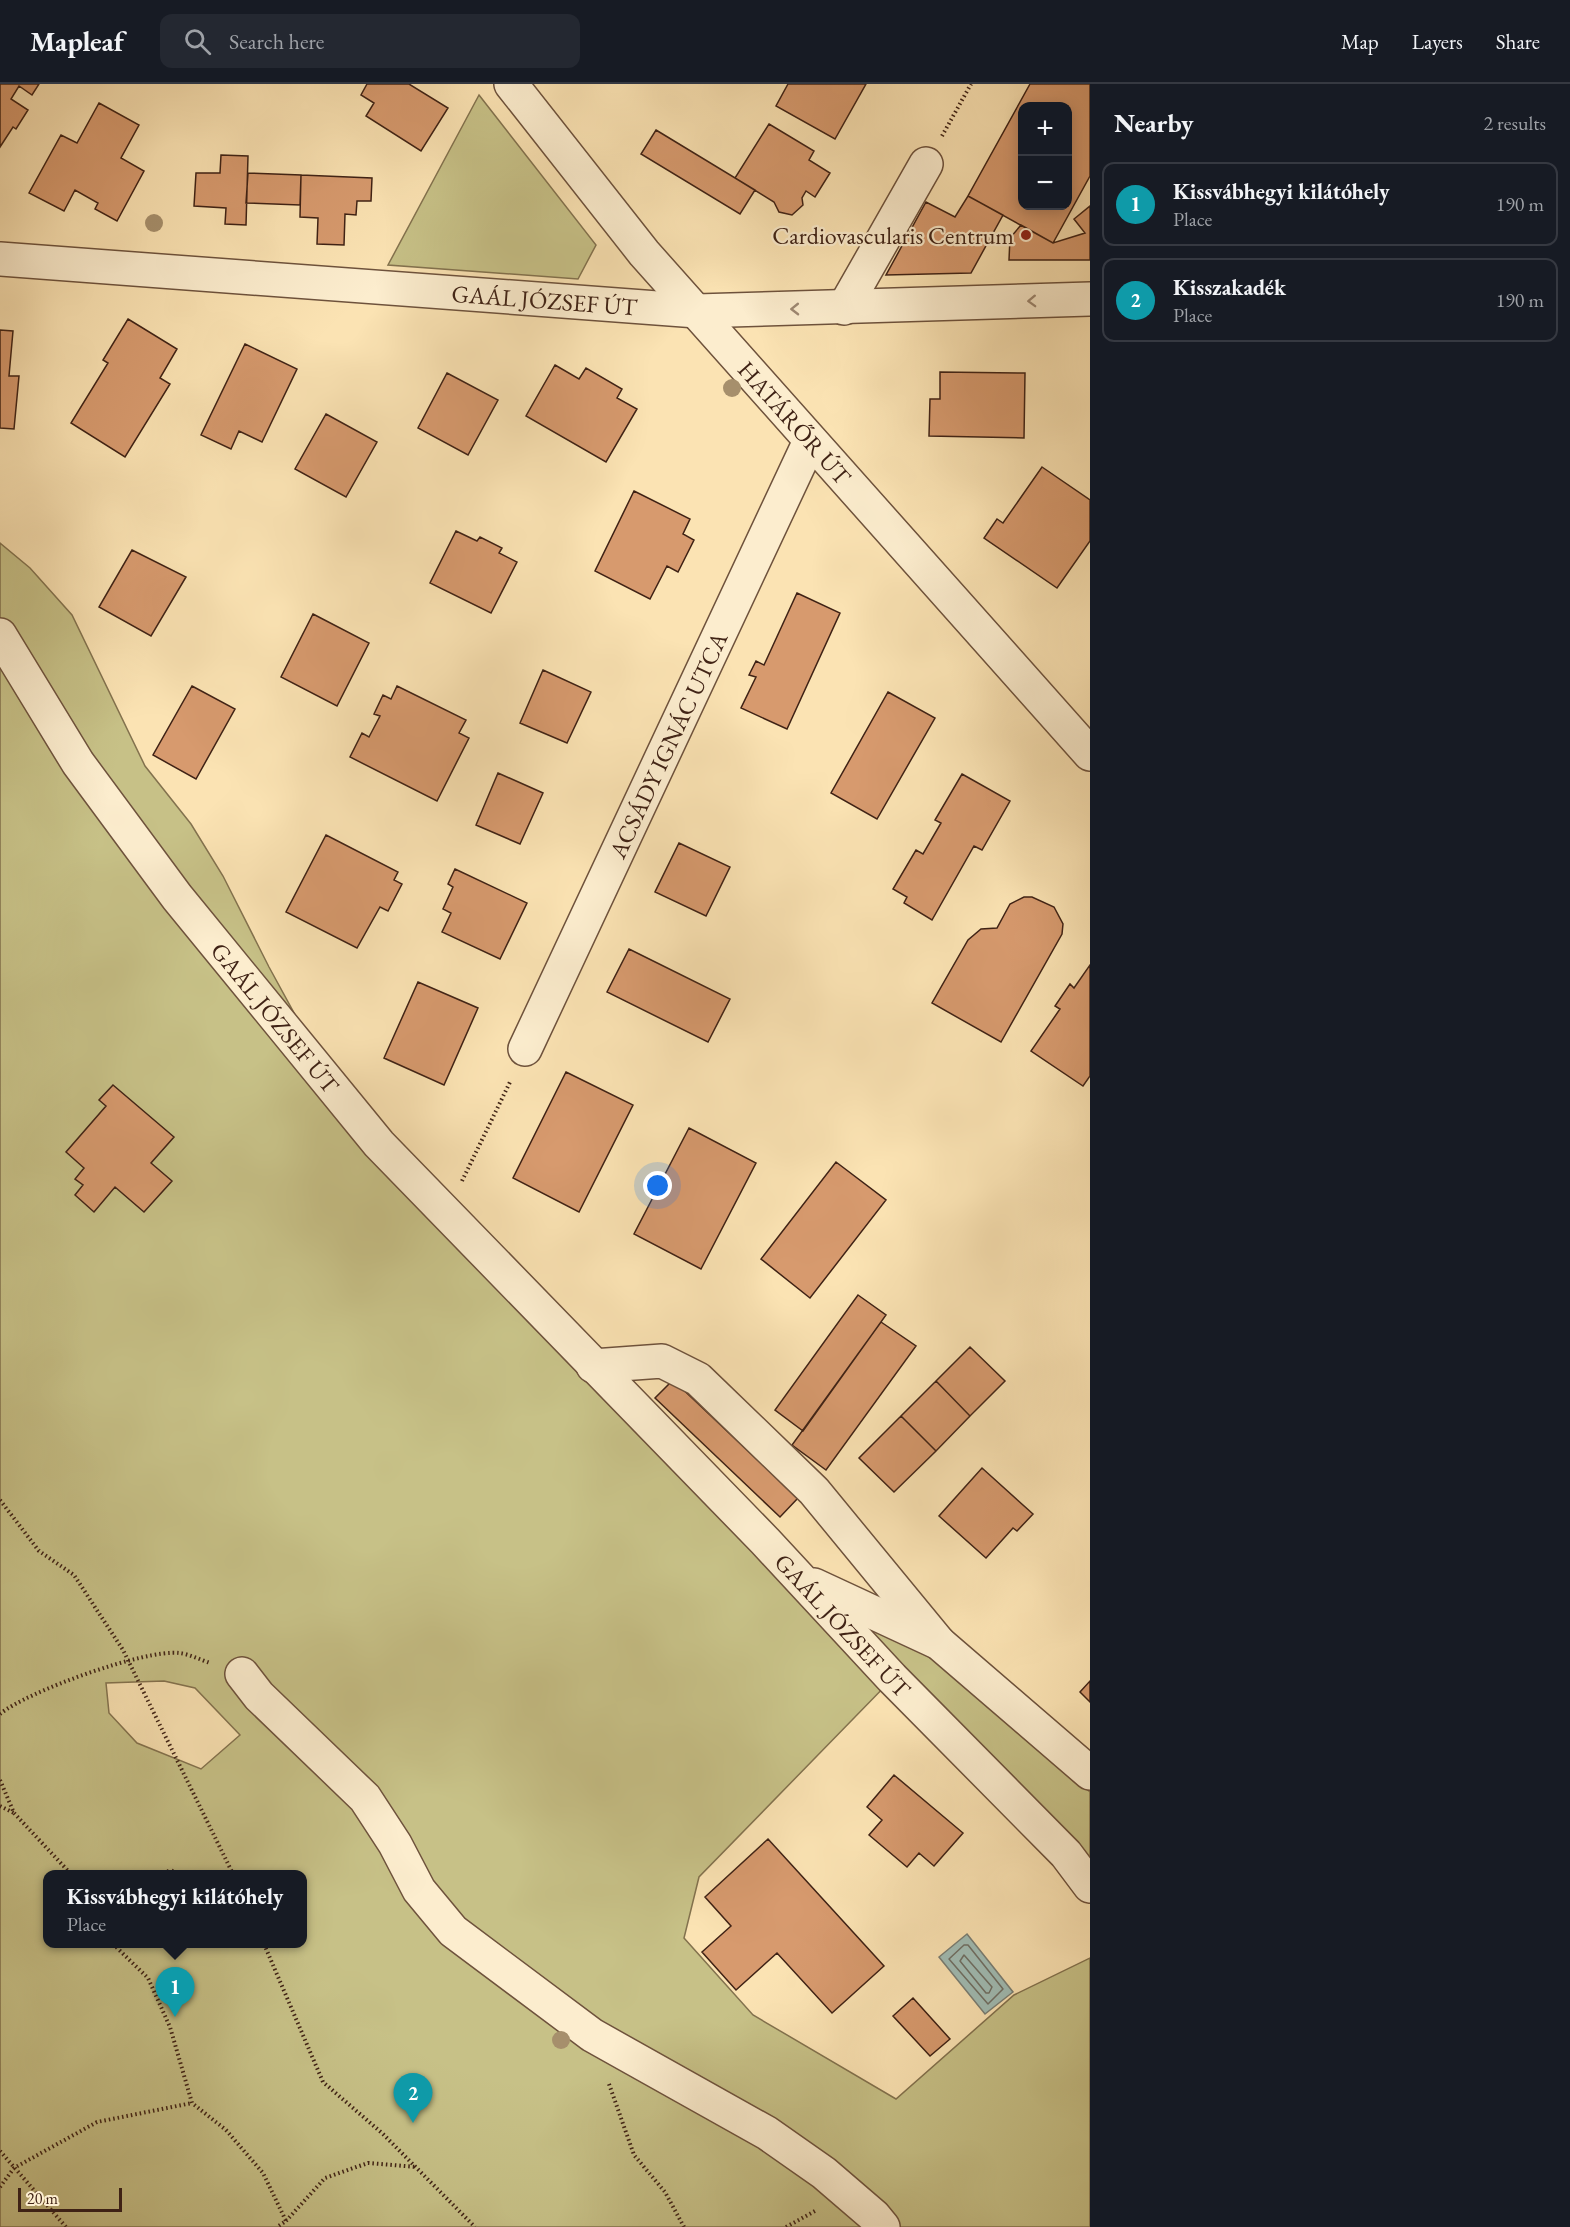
<!DOCTYPE html>
<html lang="en">
<head>
<meta charset="utf-8">
<style>
  :root { --surface:#171b24; --page:#242831; --text:#f1f3f6; --muted:#9ea1a6; --line:#363941; --accent:#7c3aed }
  body { margin:0; font-family:"EB Garamond",serif; background:var(--page); color:var(--text) }
  .controls { position:absolute; right:18px; top:18px; display:grid; overflow:hidden; border-radius:12px; box-shadow:0 3px 15px #0003 }
  .controls button { width:54px; height:54px; display:grid; place-items:center; padding:0; border:0; border-bottom:2px solid var(--line); background:var(--surface); color:var(--text); font:30px sans-serif }
  .scale { position:absolute; left:18px; bottom:15px; width:104px; box-sizing:border-box; padding-left:6px; border:3px solid #3f2215; border-top:0; font-size:16px; line-height:21px; white-space:nowrap; color:#3f2215; -webkit-text-stroke:4px #fcedce; paint-order:stroke }
  .you { position:absolute; left:658px; top:1102px; width:21px; height:21px; margin:-15px; border:4px solid #fff; border-radius:50%; background:#1a73e8; box-shadow:0 0 0 9px #1a73e833 }
  .badge { display:grid; place-items:center; width:39px; height:39px; border-radius:50%; background:var(--accent); color:#fff; font-size:20px; font-weight:700 }
  .pin { position:absolute; translate:-50% -50px; filter:drop-shadow(0 2px 3px #0008) }
  .pin::after { content:''; position:absolute; top:32px; width:21px; height:18px; background:inherit; clip-path:polygon(0 0,100% 0,50% 100%) }
  .popup { position:absolute; left:43px; top:1786px; width:264px; height:78px; box-sizing:border-box; display:grid; place-content:center; border-radius:12px; background:var(--surface); filter:drop-shadow(0 2px 4px #0005); font-size:20px; white-space:nowrap; color:var(--muted) }
  .popup b { font-size:22px; color:var(--text) }
  .popup::after { content:''; position:absolute; left:50%; top:100%; margin-left:-12px; border:12px solid transparent; border-top-color:var(--surface) }
  .list { margin:0; padding:0; list-style:none }
  h2 { display:flex; justify-content:space-between; align-items:center; height:78px; margin:0; padding:0 24px; font-size:26px }
  h2 small { font-size:20px; font-weight:400; color:var(--muted) }
  .list li { display:grid; grid-template-columns:39px 1fr auto; gap:18px; align-items:center; box-sizing:border-box; height:84px; margin:0 12px 12px; padding:0 12px; border:2px solid var(--line); border-radius:12px }
  .list b { display:block; font-size:22px; white-space:nowrap }
  .list p { margin:0; font-size:20px; white-space:nowrap; color:var(--muted) }
  .list em { font-size:20px; font-style:normal; color:var(--muted) }
  .icon { flex:none; width:33px; height:33px; fill:none; stroke:currentColor; stroke-width:2; stroke-linecap:round; stroke-linejoin:round }
  .map { position:relative; flex:none; width:1090px; height:2143px; overflow:hidden }
  header { display:flex; align-items:center; gap:36px; box-sizing:border-box; height:84px; padding:0 30px; background:var(--surface); border-bottom:2px solid var(--line) }
  header strong { font-size:28px }
  nav { display:flex; gap:33px; margin-inline-start:auto; font-size:21px }
  .search { width:420px; height:54px; background:var(--page); display:flex; align-items:center; gap:15px; box-sizing:border-box; padding:0 21px; border-radius:12px; color:var(--muted); font-size:22px }
  main { display:flex }
  aside { flex:1; background:var(--surface) }
  .map>svg:first-child { display:block }
  .green { fill:#c7c187; stroke:#83724e; stroke-width:1.5; fill-rule:evenodd }
  .water { fill:#a1bdb5; stroke:#7a7f75; stroke-width:1.5 }
  .lines { fill:none; stroke-linecap:round; stroke-linejoin:round }
  .shore { stroke:#707065; stroke-width:1.5 }
  .building { fill:#d79a6e; stroke:#3f2215; stroke-width:1.5; fill-rule:evenodd }
  .minor-casing { stroke:#6e523c; stroke-width:36 }
  .path { stroke:#3f2215; stroke-width:4; stroke-dasharray:1.5 3; stroke-linecap:butt }
  .minor { stroke:#fcedce; stroke-width:33 }
  .tree { fill:#a68f6c }
  .oneway { stroke:#9e8872 }
  .poi-dot { fill:#8f2418; stroke:#fcedce; stroke-width:2 }
  .labels { text-anchor:middle; dominant-baseline:central; stroke-width:4.5; stroke-linejoin:round; paint-order:stroke }
  .poi-label { font-size:24px; fill:#3f2215; stroke:#fcedce; text-anchor:end }
  .street-label { font-size:24px; fill:#3f2215; stroke:#fcedce }
</style>
</head>
<body>
<header>
<strong>Mapleaf</strong>
<div class="search"><svg class="icon" aria-label="search" viewBox="0 0 24 24"><circle cx="10" cy="10" r="6"/><path d="M15 15l6 6"/></svg>Search here</div>
<nav><a>Map</a><a>Layers</a><a>Share</a></nav>
</header>
<main>
<div class="map">
<svg width="1090" height="2143" viewBox="0 0 1090 2143">
  <rect width="100%" height="100%" fill="#fbe3b3"/>
  <filter id="stains"><feTurbulence type="fractalNoise" baseFrequency=".00333" numOctaves="4"/><feColorMatrix values="0 0 0 0 .2 0 0 0 0 .09 0 0 0 0 .02 0 0 0 .5 -.17"/></filter>
  <radialGradient id="worn" r=".72"><stop offset=".6" stop-color="#630" stop-opacity="0"/><stop offset="1" stop-color="#630" stop-opacity=".3"/></radialGradient>
  <path class="green" d="M479,11L596,161L578,195L388,181Z
    M0,459L30,484L72,531L145,682L191,740L223,792L269,883L370,1068L795,1509L948,1581L1090,1708V1782L892,1595L699,1793L684,1854L753,1931L896,2015L1014,1911L1090,1874V2143H0ZM164,1597L195,1604L240,1651L201,1685L137,1659L109,1629L106,1599ZM48,1790H302V1860H48Z"/>
  <path class="water" d="M967,1850L1013,1908L985,1930L939,1873Z"/>
  <g class="lines">
    <path class="shore" d="M964,1861H968L1003,1905L988,1920L949,1875Z
      M964,1871L992,1903L989,1909H986L960,1877Z"/>
  </g>
  <path class="building" d="M0,0H39L32,11L19,2L11,15L28,26L16,45L13,43L0,63Z
    M367,0H409L448,24L421,67L366,32L374,19L361,11Z
    M788,0H866L835,55L776,22Z
    M1030,0H1090V92L1053,159L968,112ZM1023,22H1068V122H1023Z
    M99,19L139,41L121,74L144,87L117,137L95,125L98,119L75,106L64,127L29,109L61,51L77,59Z
    M769,40L814,67L809,76L830,89L815,113L806,107L802,114L803,121L792,131L779,128L774,118L735,94Z
    M656,46L755,106L740,130L641,70Z
    M221,71L248,72L246,141L225,140L226,124L194,122L196,89H220Z
    M248,89L301,91L300,121L246,119Z
    M301,91L372,94L371,117H357L356,131L345,130L344,161L317,160L318,134L300,133Z
    M968,112L1003,131L971,189L886,191L926,118L955,133Z
    M1090,122V176H1009L1010,154L1021,141L1053,159L1085,149L1074,135Z
    M128,235L177,265L160,294L170,300L125,373L71,339L108,279L103,276Z
    M0,246L13,247L9,292H19L14,345L0,344Z
    M245,260L297,285L262,358L239,347L231,365L201,351Z
    M555,281L579,295L586,284L622,305L617,314L637,325L606,378L526,332Z
    M940,288L1025,289L1024,354L929,352L930,315H940Z
    M447,289L498,316L468,371L418,344Z
    M326,330L377,358L346,413L295,385Z
    M1042,383L1090,416V457L1057,504L984,454L997,435L1003,439Z
    M634,407L690,435L683,450L694,456L678,488L667,482L650,515L595,487Z
    M456,447L477,457L480,453L502,464L499,469L517,478L491,529L430,499Z
    M132,466L186,493L151,552L99,523Z
    M797,509L840,529L787,645L741,624L756,593L749,591L756,577L764,581Z
    M313,530L369,559L337,622L281,593Z
    M543,586L591,608L567,659L520,639Z
    M192,602L235,625L196,695L153,671Z
    M397,602L466,636L459,649L469,654L437,717L350,673L362,649L369,653L380,632L374,630L383,611L391,615Z
    M888,608L935,634L877,735L831,709Z
    M498,689L543,709L520,760L476,741Z
    M962,690L1010,717L982,766L974,762L932,836L904,819L907,813L893,805L916,766L923,770L941,739L935,736Z
    M326,751L398,788L394,796L402,800L388,827L380,823L357,864L286,828Z
    M679,759L730,783L706,832L655,808Z
    M455,785L527,819L500,875L442,848L451,829L443,825L453,803L448,800Z
    M1024,813H1032L1054,823L1063,840L1062,850L1001,958L932,919L968,856L981,845L997,844L1010,820Z
    M629,865L730,915L708,958L607,908Z
    M1090,881V992L1083,1002L1031,967L1060,925L1055,922L1070,900L1074,904Z
    M418,898L478,924L444,1001L384,974Z
    M566,988L633,1021L579,1128L513,1094Z
    M113,1001L174,1053L151,1079L172,1097L144,1128L115,1103L94,1128L75,1111L83,1101L75,1095L84,1084L66,1068L106,1022L99,1016Z
    M689,1044L756,1079L701,1185L634,1150Z
    M836,1078L886,1116L810,1214L761,1175Z
    M858,1211L886,1231L803,1347L775,1326Z
    M881,1238L916,1262L826,1386L792,1361Z
    M970,1263L1005,1297L970,1332L936,1297Z
    M673,1296L798,1414L780,1433L655,1314Z
    M936,1297L970,1332L936,1367L901,1332Z
    M901,1332L936,1367L894,1408L859,1374Z
    M982,1384L1033,1430L1017,1447L1013,1444L986,1474L939,1432Z
    M1090,1597V1618L1080,1608Z
    M894,1691L963,1749L934,1782L919,1769L907,1783L869,1751L882,1736L867,1723Z
    M768,1755L884,1882L832,1929L777,1869L736,1906L702,1868L731,1842L705,1813Z
    M913,1914L950,1955L930,1972L893,1932Z"/>
  <g class="lines">
    <defs>
      <g id="minor">
        <path id="s1" d="M511,0L644,169L1090,670"/>
        <path id="s2" d="M0,175L697,227L1090,215"/>
        <path d="M844,224L926,80"/>
        <path id="s3" d="M0,551L78,679L177,813L379,1060L765,1457L892,1594L1066,1770L1090,1802"/>
        <path id="s4" d="M525,965L810,357"/>
        <path d="M593,1282L662,1277L698,1295L814,1407L939,1559"/>
        <path d="M814,1501L939,1559L1090,1689"/>
        <path d="M242,1590L259,1612L365,1714L395,1760L419,1806L453,1847L592,1951L767,2049L824,2089L874,2132L883,2143"/>
      </g>
    </defs>
    <use href="#minor" class="minor-casing"/>
    <path class="path" d="M942,52L971,0
      M462,1097L511,996
      M0,1416L39,1467L74,1491L123,1566L233,1790
      M0,1630C26,1608 145,1565 179,1569C189,1570 201,1576 210,1579
      M0,1696L14,1729L71,1790
      M0,1722L14,1729
      M164,1790L170,1786L180,1790
      M113,1860L148,1894L170,1943L192,2019L226,2046L263,2089L286,2137L277,2143
      M264,1860L323,1998L383,2050L475,2143
      M609,2000L634,2071L665,2108L684,2143
      M0,2067L66,2143
      M0,2103L14,2084L97,2038L192,2019
      M286,2137L325,2094L368,2079L417,2083
      M786,2143L815,2127"/>
    <use href="#minor" class="minor"/>
  </g>
  <g class="tree">
    <circle cx="154" cy="139" r="9"/>
    <circle cx="732" cy="304" r="9"/>
    <circle cx="561" cy="1956" r="9"/>
  </g>
  <defs><path id="oneway-chevron" d="M-2-3.5L2.5 0L-2 3.5" fill="none" stroke-width="1.6" stroke-linecap="round" stroke-linejoin="round" transform="scale(1.5)"/></defs>
  <g class="oneway">
    <use href="#oneway-chevron" transform="translate(1032 217) rotate(178)"/>
    <use href="#oneway-chevron" transform="translate(795 225) rotate(179)"/>
  </g>
  <circle class="poi-dot" cx="1026" cy="151" r="6"/>
  <g class="labels">
    <g class="poi-label">
      <text x="1014" y="151">Cardiovascularis Centrum</text>
    </g>
    <g class="street-label">
      <text stroke="none"><textPath href="#s2" startOffset="546">GAÁL JÓZSEF ÚT</textPath></text>
      <text stroke="none"><textPath href="#s1" startOffset="442">HATÁRŐR ÚT</textPath></text>
      <text stroke="none"><textPath href="#s4" startOffset="336">ACSÁDY IGNÁC UTCA</textPath></text>
      <text stroke="none"><textPath href="#s3" startOffset="472">GAÁL JÓZSEF ÚT</textPath></text>
      <text stroke="none"><textPath href="#s3" startOffset="1304">GAÁL JÓZSEF ÚT</textPath></text>
    </g>
  </g>
  <rect width="100%" height="100%" filter="url(#stains)"/>
  <rect width="100%" height="100%" fill="url(#worn)"/>
</svg>
<div class="controls">
<button>+</button>
<button>−</button>
</div>
<div class="scale">20 m</div>
<div class="you"></div>
<div class="pin badge" style="left:175px;top:1933px;background:#0f9aa8">1</div>
<div class="popup"><b>Kissvábhegyi kilátóhely</b>Place</div>
<div class="pin badge" style="left:413px;top:2039px;background:#0f9aa8">2</div>
</div>
<aside>
<h2>Nearby<small>2 results</small></h2>
<ul class="list">
<li><span class="badge" style="background:#0f9aa8">1</span><div><b>Kissvábhegyi kilátóhely</b><p>Place</p></div><em>190 m</em></li>
<li><span class="badge" style="background:#0f9aa8">2</span><div><b>Kisszakadék</b><p>Place</p></div><em>190 m</em></li>
</ul>
</aside>
</main>
</body>
</html>
